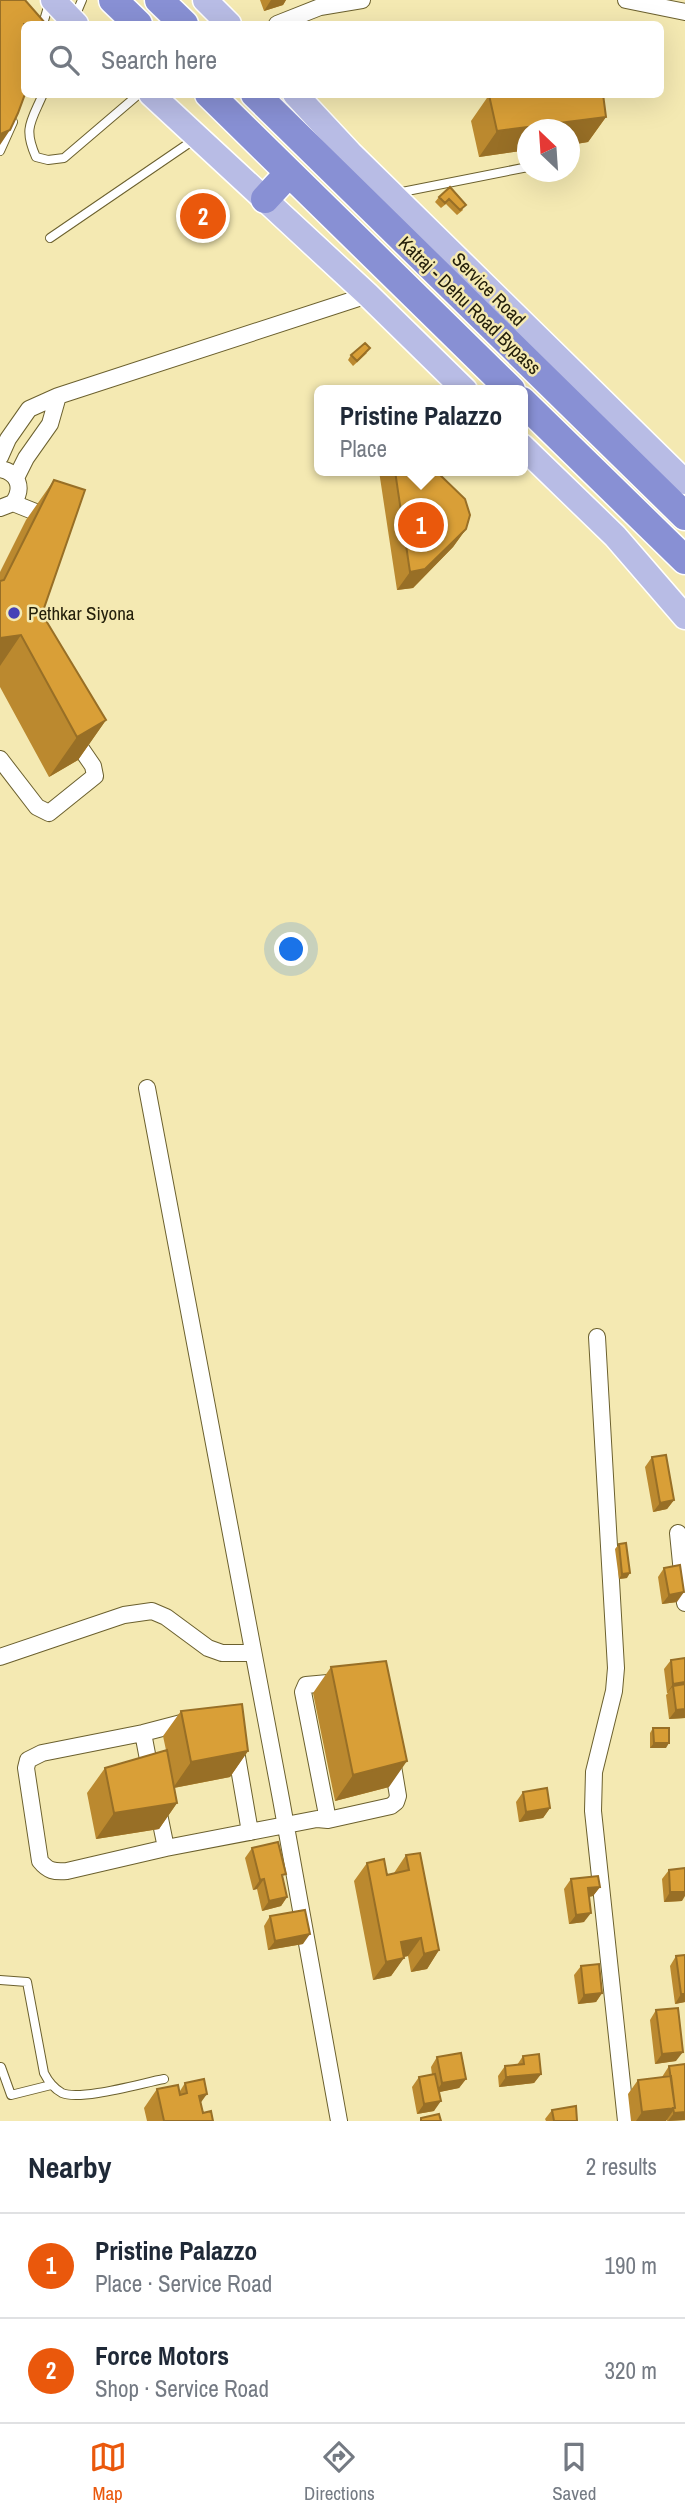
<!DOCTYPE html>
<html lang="en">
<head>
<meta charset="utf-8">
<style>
  :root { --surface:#fff; --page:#f2f2f3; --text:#1f2937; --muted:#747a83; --line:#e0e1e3; --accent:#ea580c }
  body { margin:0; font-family:"Archivo Narrow",sans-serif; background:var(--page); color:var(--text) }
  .compass { position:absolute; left:517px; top:119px; width:63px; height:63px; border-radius:50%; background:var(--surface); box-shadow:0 7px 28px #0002; rotate:335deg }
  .you { position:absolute; left:292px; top:950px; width:24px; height:24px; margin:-18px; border:5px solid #fff; border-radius:50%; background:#1a73e8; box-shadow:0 0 0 10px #1a73e833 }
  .badge { display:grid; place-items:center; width:46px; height:46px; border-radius:50%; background:var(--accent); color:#fff; font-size:23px; font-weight:700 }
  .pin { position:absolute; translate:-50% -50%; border:4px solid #fff; box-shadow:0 2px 7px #0006 }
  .popup { position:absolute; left:314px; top:385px; width:214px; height:91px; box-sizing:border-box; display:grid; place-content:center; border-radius:10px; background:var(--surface); filter:drop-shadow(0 2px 5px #0005); font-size:23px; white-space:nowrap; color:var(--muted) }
  .popup b { font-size:26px; color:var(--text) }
  .popup::after { content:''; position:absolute; left:50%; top:100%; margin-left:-14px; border:14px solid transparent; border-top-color:var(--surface) }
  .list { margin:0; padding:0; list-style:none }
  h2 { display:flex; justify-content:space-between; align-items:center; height:91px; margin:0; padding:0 28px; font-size:30px }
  h2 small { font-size:23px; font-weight:400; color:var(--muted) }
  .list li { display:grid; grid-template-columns:46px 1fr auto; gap:21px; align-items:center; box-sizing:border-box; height:105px; padding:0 28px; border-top:2px solid var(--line) }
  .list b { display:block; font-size:26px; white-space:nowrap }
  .list p { margin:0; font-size:23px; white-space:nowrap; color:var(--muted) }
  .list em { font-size:23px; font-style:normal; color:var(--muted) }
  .icon { flex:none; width:38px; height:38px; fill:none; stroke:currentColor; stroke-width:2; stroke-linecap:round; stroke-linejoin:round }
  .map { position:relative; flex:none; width:685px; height:2121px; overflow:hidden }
  .search { position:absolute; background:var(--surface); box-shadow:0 7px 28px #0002; left:21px; right:21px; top:21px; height:77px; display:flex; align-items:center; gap:18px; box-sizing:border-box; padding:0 24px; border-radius:10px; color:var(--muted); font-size:26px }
  .sheet { height:301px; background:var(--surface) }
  nav { display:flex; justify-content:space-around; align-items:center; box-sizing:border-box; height:98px; border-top:2px solid var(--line); background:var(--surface); font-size:19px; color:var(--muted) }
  nav a { display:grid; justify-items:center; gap:4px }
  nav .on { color:var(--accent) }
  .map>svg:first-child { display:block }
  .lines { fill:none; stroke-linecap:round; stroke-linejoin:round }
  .lane-casing { stroke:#6b602e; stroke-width:10 }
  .street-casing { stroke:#6b602e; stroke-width:18 }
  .primary-casing { stroke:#fff; stroke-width:27 }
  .highway-casing { stroke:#fff; stroke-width:31 }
  .lane { stroke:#fff; stroke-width:8 }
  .street { stroke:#fff; stroke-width:16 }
  .primary { stroke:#b8bce5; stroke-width:24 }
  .highway { stroke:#8890d4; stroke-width:28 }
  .wall { fill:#bb892f }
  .shaded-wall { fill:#986f26 }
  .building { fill:#d99f37; stroke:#986f26; stroke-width:2 }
  .poi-dot { fill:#4541b7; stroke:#f4e9b2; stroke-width:2.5 }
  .labels { text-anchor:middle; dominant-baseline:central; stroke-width:5; stroke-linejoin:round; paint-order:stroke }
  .street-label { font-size:19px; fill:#25200b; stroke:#f4e9b2 }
  .poi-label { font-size:19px; fill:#25200b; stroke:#f4e9b2; text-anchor:start }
</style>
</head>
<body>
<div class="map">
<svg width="685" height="2121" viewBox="0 0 685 2121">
  <rect width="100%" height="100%" fill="#f4e9b2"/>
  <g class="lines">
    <defs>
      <path id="lane" d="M74,19L82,0
        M43,24L50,0
        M43,94C31,122 23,128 36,157L48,160L64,158L139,94
        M0,151L13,122
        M397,193L528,167
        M50,238L195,139
        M0,1980L27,1982L44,2073C48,2081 53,2088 62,2093C81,2101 142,2083 164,2079
        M1,2067L11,2095L51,2085"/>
      <path id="street" d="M626,0L685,12
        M277,24L320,7L362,0
        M58,396L368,295
        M0,457L8,439L29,409L58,396L50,424L26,458L16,478
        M0,469C18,472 24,488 13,503L0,508
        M13,503L53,519
        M0,759L37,807L49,813L95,776L93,766L71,734
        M147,1088L281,1799L339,2121
        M597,1337L616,1668L614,1691L594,1772L593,1811L626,2121
        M678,1533L685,1603
        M0,1657L124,1615L152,1611L166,1617L208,1648L222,1653H253
        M189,1721L143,1733L42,1753L28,1760L26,1768L40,1861C48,1871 54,1872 67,1871L166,1848L317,1819L328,1820L391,1806L396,1802L398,1796L392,1760
        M143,1733L151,1775
        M235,1745L250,1832
        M157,1804L166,1848
        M328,1820L303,1692L306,1685L339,1682"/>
      <path id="primary" d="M53,0L76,24
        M205,0L229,24
        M151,94L368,295L465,390
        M295,94L350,153L685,482
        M522,446L615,536L685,617"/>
      <path id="highway" d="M113,0L138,24
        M159,0L184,24
        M209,94L511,390
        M255,94L685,516
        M265,199L289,173
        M522,401L685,560"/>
    </defs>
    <use href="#lane" class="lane-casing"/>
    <use href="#street" class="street-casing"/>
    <use href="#primary" class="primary-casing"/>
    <use href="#highway" class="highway-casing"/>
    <use href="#lane" class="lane"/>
    <use href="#street" class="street"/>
    <use href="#primary" class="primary"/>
    <use href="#highway" class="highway"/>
  </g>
  <path class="wall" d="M260,0H286L283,5L264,11Z
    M489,95L606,117L588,142L570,145V130H528V150L479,157L471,121Z
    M450,187L463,210L457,215L446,204L441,208L435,202L439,197Z
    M367,353L353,366L348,360L351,355Z
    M379,471H436L466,529L453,547L413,588L397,590Z
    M54,480L42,614L106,720L78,760L49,777L0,687V572L26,520Z
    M652,1457L674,1500L667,1509L653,1512L645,1467Z
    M619,1544L627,1578L619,1579L615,1549Z
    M664,1568L677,1602L662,1604L658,1577Z
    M685,1658V1718L669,1719L666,1695L668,1693H667L664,1669L671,1660Z
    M331,1667L389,1787L335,1801L313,1693Z
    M181,1711L248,1751L230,1777L174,1788L177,1803L159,1829L96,1839L87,1793L105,1768L166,1750L163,1736Z
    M653,1728L666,1748H650V1733Z
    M523,1792L550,1808L543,1818L519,1822L516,1802Z
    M252,1848L283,1878L287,1897L281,1906L262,1911L257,1889L253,1890L245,1858Z
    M406,1855L439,1950L427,1969L411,1972L408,1956L404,1957L391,1976L373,1980L354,1881L367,1863L387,1875L394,1873Z
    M669,1870L682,1901L664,1902L662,1879Z
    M571,1879L600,1887L593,1896L589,1897L584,1922L569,1924L564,1889Z
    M270,1916L303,1944L268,1950L264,1926Z
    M676,1956L685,2002L675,2004L670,1966Z
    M581,1966L602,1993L596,2002L578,2004L574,1975Z
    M656,2010L676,2061L655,2064L650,2020Z
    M523,2056L541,2074L534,2083L499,2087L498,2076L505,2066L517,2065Z
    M437,2057L466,2079L459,2088L439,2092L434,2111L417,2114L412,2087L419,2077L432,2075L431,2067Z
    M685,2064V2120L667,2121V2119L666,2121H631L628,2094L638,2080L662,2077L669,2066Z
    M185,2083L201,2103L203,2113L213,2121H147L144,2108L157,2089L180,2091Z
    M552,2110L577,2121H546L545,2119Z"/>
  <path class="shaded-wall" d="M271,0H286L283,5L264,11Z
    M606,117L588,142L570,145V130H528V150L479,157L497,131Z
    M10,130L0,145V134Z
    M466,529L453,547L413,588L397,590L410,572Z
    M21,635L0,666V638Z
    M106,720L78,760L49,777L77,737Z
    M674,1500L667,1509L653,1512L660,1503Z
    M630,1573L627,1578L619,1579L622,1574Z
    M684,1592L677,1602L662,1604L669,1595Z
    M685,1682V1691L673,1686L667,1693L673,1684Z
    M685,1709V1718L669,1719L676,1710Z
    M654,1743H669L666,1748H650Z
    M248,1751L230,1777L173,1788L191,1762Z
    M407,1761L389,1787L335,1801L353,1775Z
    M177,1803L159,1829L96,1839L114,1813Z
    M550,1808L543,1818L519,1822L526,1812Z
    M264,1879L257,1889L253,1890L260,1880Z
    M600,1887L593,1896L581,1898L588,1888Z
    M670,1892H685V1896L682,1901L664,1902Z
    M287,1897L281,1906L262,1911L269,1901Z
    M591,1913L584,1922L569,1924L576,1915Z
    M310,1934L303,1944L268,1950L275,1941Z
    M421,1938L408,1956L388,1960L401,1942Z
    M439,1950L427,1969L411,1972L424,1954Z
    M404,1958L391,1976L373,1980L386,1962Z
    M602,1993L596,2002L578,2004L584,1995Z
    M681,1994H685V2002L675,2004Z
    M683,2052L676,2061L655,2064L662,2054Z
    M541,2074L534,2083L499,2087L506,2077Z
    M466,2079L459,2088L435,2093L442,2083Z
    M207,2094L194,2112L199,2096Z
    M441,2101L434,2111L417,2114L424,2104Z
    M675,2108L666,2121H636L642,2112Z
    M685,2112V2120L668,2121L674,2113Z"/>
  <path class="building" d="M0,0H25L46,24H24L25,94L18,113L10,130L0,134Z
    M497,94H603L606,117L497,131L489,95Z
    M450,187L466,205L460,210L449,199L445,203L439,197Z
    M365,343L370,348L357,361L351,355Z
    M395,471H436L465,499L470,515L466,529L425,569L410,572Z
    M54,480L85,490L42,614L106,720L77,737L21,635L0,638V581L4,580Z
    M666,1455L674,1500L660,1503L652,1457Z
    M626,1543L630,1573L622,1574L619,1544Z
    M680,1565L684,1592L669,1595L664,1568Z
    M685,1658V1682L673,1684L671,1660Z
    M386,1661L407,1761L353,1775L331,1667Z
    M685,1684V1709L676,1710L673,1686Z
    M242,1704L248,1751L191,1762L181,1711Z
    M653,1728H669V1743H654Z
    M167,1750L177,1803L114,1813L105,1768Z
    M547,1788L550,1808L526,1812L523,1792Z
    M278,1842L286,1874L282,1875L287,1897L269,1901L264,1879L260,1880L252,1848Z
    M420,1853L439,1950L424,1954L421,1938L401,1942L404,1958L386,1962L367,1863L384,1859L387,1875L409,1870L406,1855Z
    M685,1868V1892H670L669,1870Z
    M598,1876L600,1887L588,1888L591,1913L576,1915L571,1879Z
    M305,1910L310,1934L275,1941L270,1916Z
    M685,1955V1994H681L676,1956Z
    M599,1964L602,1993L584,1995L581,1966Z
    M678,2008L683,2052L662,2054L656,2010Z
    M461,2053L466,2079L442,2083L437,2057Z
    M539,2054L541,2074L506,2077L505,2066L524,2064L523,2056Z
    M685,2064V2112L674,2113L673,2108H675L669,2066Z
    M435,2074L441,2101L424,2104L419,2077Z
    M671,2076L675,2108L642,2112L638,2080Z
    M204,2079L207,2094L199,2096L203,2113L211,2111L213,2121H164L157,2089L178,2085L180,2095L187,2093L185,2083Z
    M576,2106L577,2121H554L552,2110Z
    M439,2114L441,2121H421V2118Z"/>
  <circle class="poi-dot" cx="14" cy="613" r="7"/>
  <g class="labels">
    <g class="street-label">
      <text transform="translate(489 289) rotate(45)">Service Road</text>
      <text transform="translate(470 305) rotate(44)">Katraj - Dehu Road Bypass</text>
    </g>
    <g class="poi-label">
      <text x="28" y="613">Pethkar Siyona</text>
    </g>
  </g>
</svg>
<svg class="compass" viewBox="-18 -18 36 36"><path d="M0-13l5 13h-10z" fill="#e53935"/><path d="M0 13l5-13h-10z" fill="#747a83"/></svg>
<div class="you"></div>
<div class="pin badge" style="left:421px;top:525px">1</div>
<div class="popup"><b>Pristine Palazzo</b>Place</div>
<div class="pin badge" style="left:203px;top:216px">2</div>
<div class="search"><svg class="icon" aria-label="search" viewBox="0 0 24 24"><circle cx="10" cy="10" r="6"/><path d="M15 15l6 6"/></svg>Search here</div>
</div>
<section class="sheet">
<h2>Nearby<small>2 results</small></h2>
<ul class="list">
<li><span class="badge">1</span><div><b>Pristine Palazzo</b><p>Place · Service Road</p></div><em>190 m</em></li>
<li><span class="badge">2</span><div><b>Force Motors</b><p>Shop · Service Road</p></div><em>320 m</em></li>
</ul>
</section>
<nav>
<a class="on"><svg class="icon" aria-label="map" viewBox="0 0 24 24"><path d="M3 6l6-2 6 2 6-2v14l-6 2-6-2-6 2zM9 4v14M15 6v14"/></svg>Map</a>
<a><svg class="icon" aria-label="directions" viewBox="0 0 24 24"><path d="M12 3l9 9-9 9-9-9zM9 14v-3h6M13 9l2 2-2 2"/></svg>Directions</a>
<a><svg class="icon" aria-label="saved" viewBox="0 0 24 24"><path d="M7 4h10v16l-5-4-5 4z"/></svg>Saved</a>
</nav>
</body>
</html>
